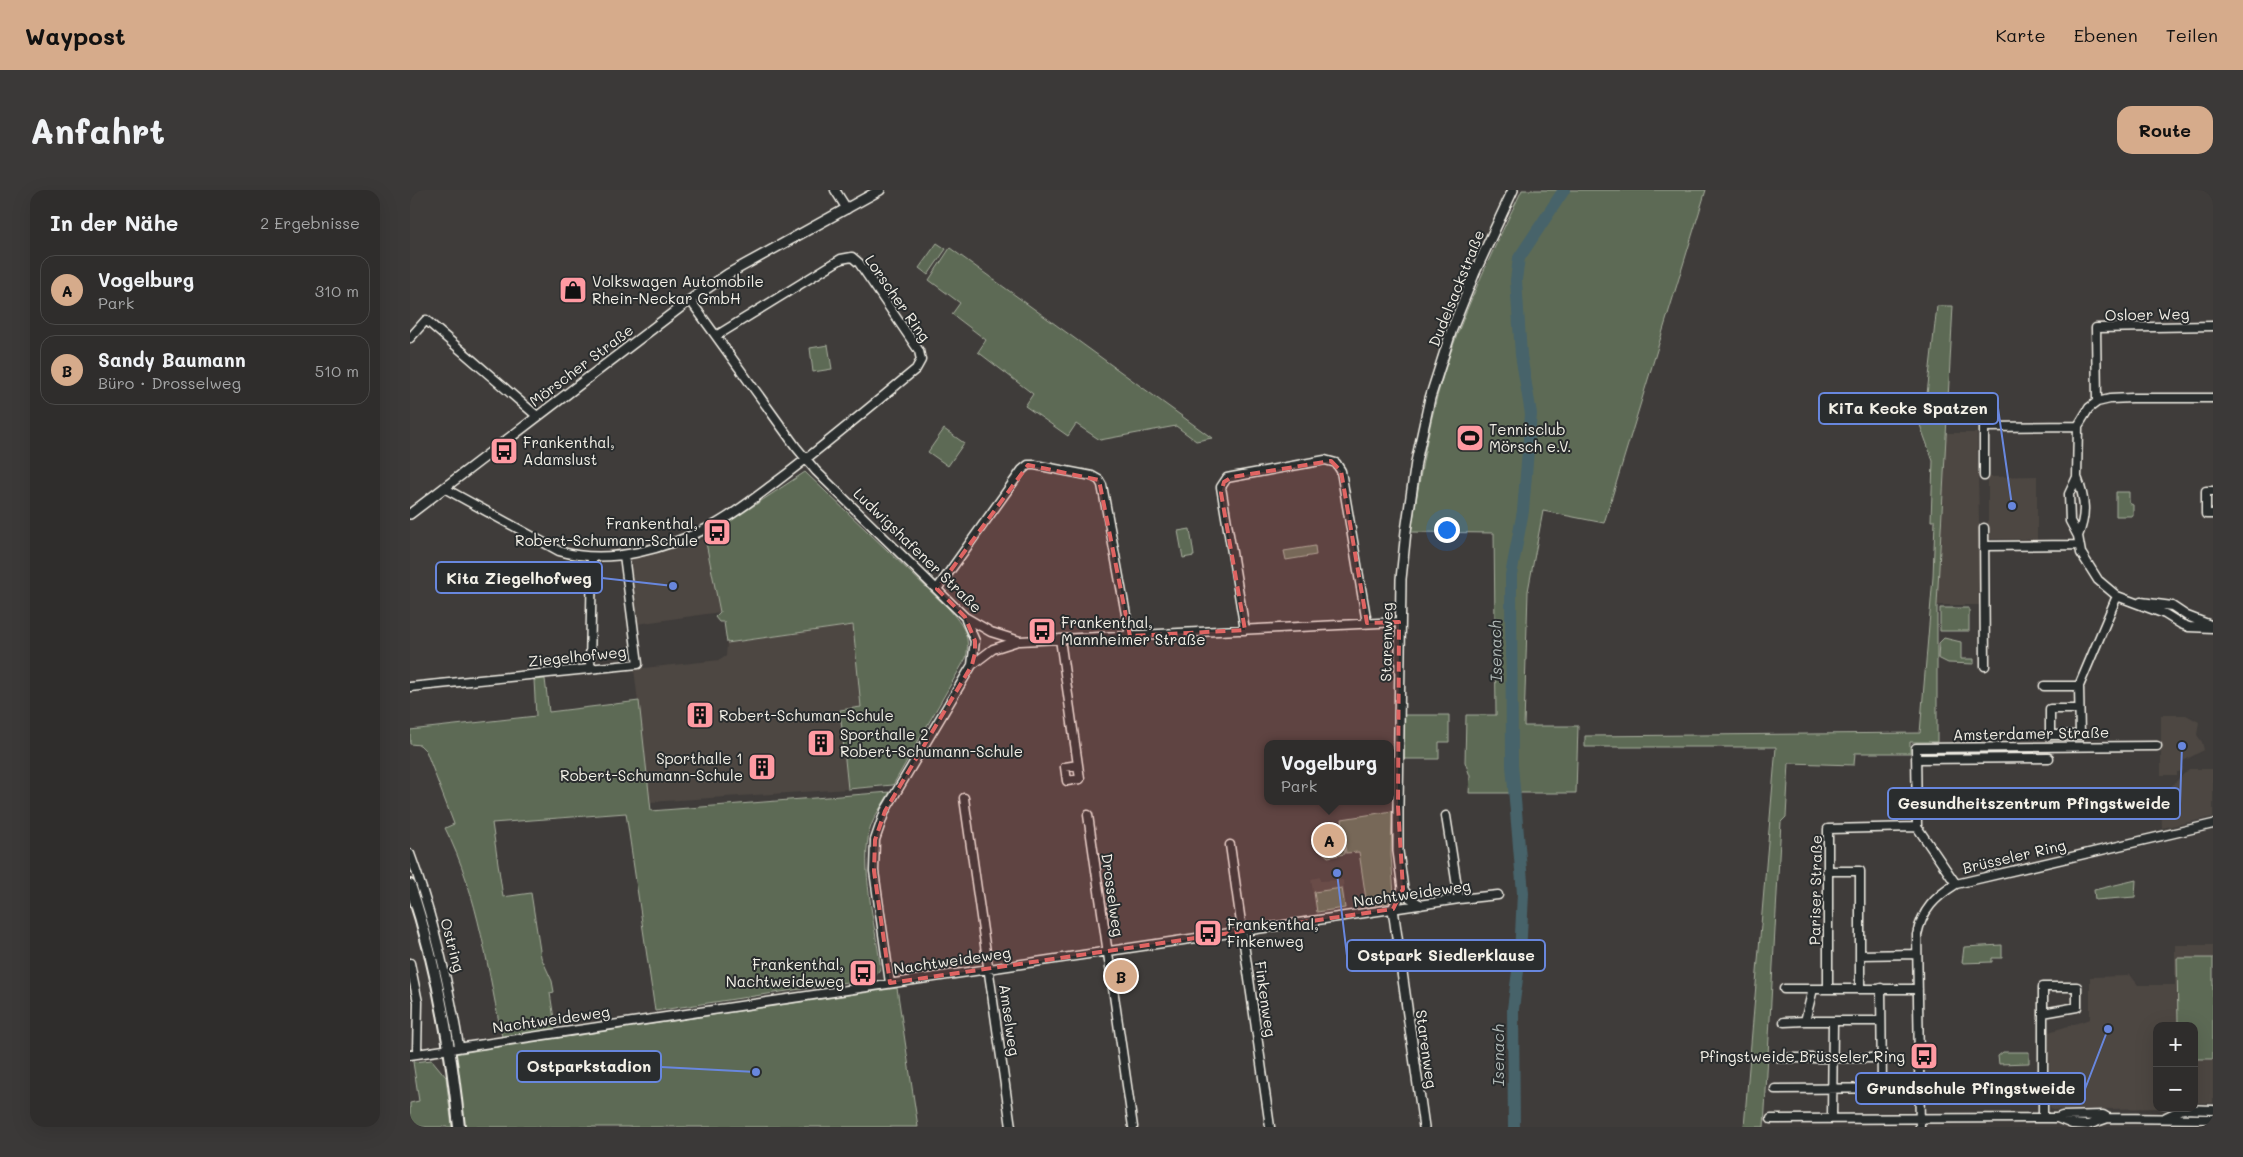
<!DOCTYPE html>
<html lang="de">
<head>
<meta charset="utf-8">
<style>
  :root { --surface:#2f2d2c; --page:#3b3938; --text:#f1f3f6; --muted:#a7a8a9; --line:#4a4948; --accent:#d6ab8b }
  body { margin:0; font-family:Mali,sans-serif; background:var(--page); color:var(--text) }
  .controls { position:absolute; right:15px; bottom:15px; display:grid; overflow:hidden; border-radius:10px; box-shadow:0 5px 20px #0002 }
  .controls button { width:45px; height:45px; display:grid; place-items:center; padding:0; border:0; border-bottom:1px solid var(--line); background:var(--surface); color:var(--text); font:25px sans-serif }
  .you { position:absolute; left:1036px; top:339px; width:18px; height:18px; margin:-12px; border:4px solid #fff; border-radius:50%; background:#1a73e8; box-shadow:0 0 0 8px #1a73e833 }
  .badge { display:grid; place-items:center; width:32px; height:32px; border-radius:50%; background:var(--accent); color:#111; font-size:16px; font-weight:700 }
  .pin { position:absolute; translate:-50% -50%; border:2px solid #fff; box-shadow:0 1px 5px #0006 }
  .popup { position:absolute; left:854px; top:550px; width:130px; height:65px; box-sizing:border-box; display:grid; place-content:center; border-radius:10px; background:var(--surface); filter:drop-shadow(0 1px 4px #0005); font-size:16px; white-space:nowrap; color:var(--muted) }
  .popup b { font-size:19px; color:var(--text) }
  .popup::after { content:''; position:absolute; left:50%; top:100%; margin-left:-10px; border:10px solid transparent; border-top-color:var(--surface) }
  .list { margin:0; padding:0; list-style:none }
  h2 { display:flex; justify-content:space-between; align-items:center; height:65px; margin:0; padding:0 20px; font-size:21px }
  h2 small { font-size:16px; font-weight:400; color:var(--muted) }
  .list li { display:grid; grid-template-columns:32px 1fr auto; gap:15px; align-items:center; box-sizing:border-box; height:70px; margin:0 10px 10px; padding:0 10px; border:1px solid var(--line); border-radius:15px }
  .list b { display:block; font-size:19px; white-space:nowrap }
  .list p { margin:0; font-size:16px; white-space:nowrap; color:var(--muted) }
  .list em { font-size:16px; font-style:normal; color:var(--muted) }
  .map { position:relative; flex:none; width:1803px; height:937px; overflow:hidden; border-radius:15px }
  header { display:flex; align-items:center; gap:30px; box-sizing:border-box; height:70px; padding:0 25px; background:var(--accent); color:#111 }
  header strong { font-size:24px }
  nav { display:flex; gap:28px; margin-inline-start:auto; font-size:18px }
  .intro { display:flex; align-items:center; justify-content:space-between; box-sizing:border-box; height:120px; padding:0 30px }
  h1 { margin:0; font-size:35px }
  .button { padding:12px 22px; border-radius:15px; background:var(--accent); color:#111; font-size:18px; font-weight:700 }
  main { display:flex; gap:30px; padding:0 30px }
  aside { flex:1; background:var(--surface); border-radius:15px; box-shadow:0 5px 20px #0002 }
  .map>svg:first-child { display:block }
  .built { fill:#4d4742 }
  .green { fill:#5d6b54; stroke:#a8ae9e }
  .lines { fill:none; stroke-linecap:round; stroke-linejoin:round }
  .river { stroke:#47636b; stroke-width:12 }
  .minor-casing { stroke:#f4f1e8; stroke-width:11 }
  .tertiary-casing { stroke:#f4f1e8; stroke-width:12 }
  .secondary-casing { stroke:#f4f1e8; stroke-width:14 }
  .minor { stroke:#2a2d2e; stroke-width:8 }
  .tertiary { stroke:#2a2d2e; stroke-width:9 }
  .secondary { stroke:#2a2d2e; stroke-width:10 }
  .marked { fill:#df6462; fill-opacity:0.2; stroke:#df6462; stroke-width:4; stroke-dasharray:10 6; stroke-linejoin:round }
  .labels { text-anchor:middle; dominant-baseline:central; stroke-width:4; stroke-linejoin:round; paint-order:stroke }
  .poi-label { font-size:15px; fill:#f4f1e8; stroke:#2a2d2e; text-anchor:start }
  .street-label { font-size:15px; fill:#f4f1e8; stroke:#2a2d2e }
  .water-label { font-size:16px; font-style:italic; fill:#afb8b6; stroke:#2a2d2e }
  .leader { fill:none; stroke:#6887de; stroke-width:2 }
  .callout-dot { fill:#6887de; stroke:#2a2d2e; stroke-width:2 }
  .callout { fill:#2a2d2e; stroke:#6887de; stroke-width:2 }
  .callout-label { font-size:16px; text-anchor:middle; font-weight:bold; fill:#f4f1e8 }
</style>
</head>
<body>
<header>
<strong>Waypost</strong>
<nav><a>Karte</a><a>Ebenen</a><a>Teilen</a></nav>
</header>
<div class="intro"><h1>Anfahrt</h1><a class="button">Route</a></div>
<main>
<aside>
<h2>In der Nähe<small>2 Ergebnisse</small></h2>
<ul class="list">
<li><span class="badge">A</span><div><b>Vogelburg</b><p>Park</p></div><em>310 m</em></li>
<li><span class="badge">B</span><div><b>Sandy Baumann</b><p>Büro · Drosselweg</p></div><em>510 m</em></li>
</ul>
</aside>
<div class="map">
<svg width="1803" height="937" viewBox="0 0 1803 937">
  <rect width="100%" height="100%" fill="#3f3c3a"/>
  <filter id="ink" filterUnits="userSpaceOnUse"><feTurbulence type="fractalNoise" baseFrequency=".02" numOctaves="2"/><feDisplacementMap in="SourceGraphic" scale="10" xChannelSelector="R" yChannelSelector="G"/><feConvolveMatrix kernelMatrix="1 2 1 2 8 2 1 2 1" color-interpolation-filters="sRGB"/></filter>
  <g filter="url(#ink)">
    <path class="built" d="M1536,243H1567L1571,415H1527Z
      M1627,286V350L1580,349L1578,345V287Z
      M295,348L310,422L227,434L218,369L278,355Z
      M443,435L451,517L430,520L438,599L240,612L224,479L310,470L316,466L317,453Z
      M1751,525H1776L1789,532L1787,545L1792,552L1794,560L1773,571V581L1767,582V585H1751Z
      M1779,579H1803V627L1752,638L1751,606Z
      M910,687V691L933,690L936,719L906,723L901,689Z
      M1765,755H1803V913H1784V836H1747V918H1752L1643,920L1640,917L1639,842L1680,829V787L1717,786L1719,783L1728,795H1765Z"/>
    <path class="green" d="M1112,0H1296L1194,333L1133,321L1118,401L1114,536H1168L1166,603H1059L1060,586L1055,572L1056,525H1086L1084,343L1001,342C1011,282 1020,221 1040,164C1060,107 1086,54 1112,0Z
      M527,53L536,59L518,85L509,78Z
      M540,58L802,248L786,251L766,236L690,250L666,234L658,246L615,216L623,204L568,162L576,150L542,124L550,113L519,90Z
      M1527,116H1543L1527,415V552H1500V563H1445L1444,575L1379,573L1376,627L1371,632L1354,937H1334L1366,557H1175V546L1510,543L1523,387L1525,331H1521L1523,271L1510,235V213H1516Z
      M418,155L422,179L403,182L400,158Z
      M534,239L554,253L538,276L518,262Z
      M395,282L539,419C553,436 561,445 556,468L483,595L438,599L430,520L451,517L443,435L317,453L314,432H309L305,427L310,422L295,348Z
      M1706,302H1719V313L1723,315V326H1706Z
      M780,339L784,366L773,368L768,341Z
      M905,356L906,365L876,370L874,361Z
      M1530,418H1559V441H1530Z
      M1534,448L1551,452V469H1564V474L1538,473L1528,468L1529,453Z
      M135,489L139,522L229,511L241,621L480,602C473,614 464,626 460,639C450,676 465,735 470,773V779L464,788L245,821L216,623L82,633L93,707L121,703L131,767L142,791L144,802L140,803L147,848L487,798L508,937H54L45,864L94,856C78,783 69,705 35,638L44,634L16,561L10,555L0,554V540L126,526L124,490Z
      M994,525H1039V552H1029V569H994Z
      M982,621L981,665L984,704L979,713L957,716L949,662L936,663L932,629Z
      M931,637L935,664L918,667L907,657L905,642Z
      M1726,690L1725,707L1685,710L1684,700Z
      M932,698L935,718L907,722L904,702Z
      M1592,755V768H1582V772L1552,773L1554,757Z
      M1767,768H1803V869H1784V836H1768Z
      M1593,862H1619V873L1589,874L1588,866Z
      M22,870L36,887L42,937H0V913L9,911L3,872Z"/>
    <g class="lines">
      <path class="river" d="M1104,937L1103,819L1110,766L1113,703L1102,575L1101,385L1113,321L1121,224L1111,165L1106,90L1109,68L1154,0"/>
      <defs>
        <path id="minor" d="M425,0L437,19
          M280,110L386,257L406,281L555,427L581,442L610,451L989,432
          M0,148L16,130L127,226
          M1803,208H1722L1700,209L1687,212L1679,218L1668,236L1667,287L1659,304L1660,331L1668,346L1671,363L1688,390L1707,406L1755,424L1771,434L1779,437L1803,438
          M1687,212L1686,138L1803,136
          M1574,286V237L1668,236
          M1667,287C1675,309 1677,324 1668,346
          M34,298L149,361C200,376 258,358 304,335C326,323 346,307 366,292C414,256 460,217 506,179L511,170L509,161L449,73L442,67L431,69L306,146
          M1803,301H1796V324H1803
          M1574,338L1575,476
          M1574,356L1668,355
          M527,399L612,280L618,275H625L682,286L689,290L692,295L720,446
          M1731,412L1762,416L1777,426L1803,436
          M835,440L811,297L817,288L822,287L915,270L926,273L931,281L957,433
          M650,449L670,589L657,591L655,577L668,575
          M562,475L583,459L605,452
          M180,479L182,367
          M1634,496H1669
          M0,497L228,474L214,365
          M1669,519H1640V545H1670L1669,496L1707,406
          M1506,569L1639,568
          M554,608L601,937
          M678,625L723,937
          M1036,626L1049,709
          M1507,637L1506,558L1747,556
          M820,655L860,937
          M0,664C23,726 38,791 49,856
          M1417,681H1450V798
          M993,699L1000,708L1011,715
          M1450,765L1507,764
          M0,773L8,812L7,863
          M480,793L464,681L465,650L475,621L562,475L565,451L556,430
          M1418,798V639L1507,637L1546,694
          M1471,798L1472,898
          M1403,799H1508
          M1633,823L1667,817V797H1633V928
          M1395,831H1471
          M1374,832L1395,831L1403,799H1374
          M0,865L1049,709L1088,705
          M1370,868H1471
          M1365,899L1510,898
          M1756,927L1773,919L1803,920
          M1422,928L1423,831
          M1647,928L1662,934L1678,935L1698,928L1803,929
          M1361,929L1647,928L1652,926L1693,925L1698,928
          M1510,937L1507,745C1512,720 1525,707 1546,694L1803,634"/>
        <path id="tertiary" d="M0,324L280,110L318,84L470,0
          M1014,937L983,719L993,699L988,661V616L991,389L996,341L1006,272L1020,208L1042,139L1065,82L1103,0"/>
        <path id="secondary" d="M0,695C26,772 41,856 49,937"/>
      </defs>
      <use href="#minor" class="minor-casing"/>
      <use href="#tertiary" class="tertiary-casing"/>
      <use href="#secondary" class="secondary-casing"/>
      <use href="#minor" class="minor"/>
      <use href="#tertiary" class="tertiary"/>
      <use href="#secondary" class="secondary"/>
    </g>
  </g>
  <path class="marked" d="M921,271L931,281L957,433L989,432L988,616L993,699L983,719L480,793L464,681L465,650L475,621L562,475L565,463V451L555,427L527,399L618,275L689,290L720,446L835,440L811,303L814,292L822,287Z"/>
  <defs>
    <symbol id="shop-square" viewBox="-11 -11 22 22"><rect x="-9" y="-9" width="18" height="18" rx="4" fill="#ff9aa2" stroke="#2a2d2e"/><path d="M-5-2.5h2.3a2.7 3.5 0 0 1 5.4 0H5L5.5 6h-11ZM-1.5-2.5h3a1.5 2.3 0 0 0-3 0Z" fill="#111"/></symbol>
    <symbol id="stadium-square" viewBox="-11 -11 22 22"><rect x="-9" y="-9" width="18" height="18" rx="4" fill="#ff9aa2" stroke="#2a2d2e"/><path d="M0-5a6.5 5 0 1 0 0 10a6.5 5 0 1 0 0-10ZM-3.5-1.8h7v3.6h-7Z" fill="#111"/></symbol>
    <symbol id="bus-square" viewBox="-11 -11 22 22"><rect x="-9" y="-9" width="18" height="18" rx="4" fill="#ff9aa2" stroke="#2a2d2e"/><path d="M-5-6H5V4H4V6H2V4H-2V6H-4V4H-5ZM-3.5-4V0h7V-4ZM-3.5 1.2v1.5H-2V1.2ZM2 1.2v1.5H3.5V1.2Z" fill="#111"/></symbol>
    <symbol id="building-square" viewBox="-11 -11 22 22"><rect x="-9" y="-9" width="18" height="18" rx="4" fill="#ff9aa2" stroke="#2a2d2e"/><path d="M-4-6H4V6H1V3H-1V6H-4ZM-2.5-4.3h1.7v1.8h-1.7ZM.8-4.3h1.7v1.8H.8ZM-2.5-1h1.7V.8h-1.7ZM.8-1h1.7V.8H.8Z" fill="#111"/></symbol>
  </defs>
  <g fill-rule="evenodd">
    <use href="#shop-square" x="147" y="84" width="32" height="32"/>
    <use href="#stadium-square" x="1044" y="232" width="32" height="32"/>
    <use href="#bus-square" x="78" y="245" width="32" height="32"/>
    <use href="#bus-square" x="291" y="326" width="32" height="32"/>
    <use href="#bus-square" x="616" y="425" width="32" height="32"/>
    <use href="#building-square" x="274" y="509" width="32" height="32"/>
    <use href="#building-square" x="395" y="537" width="32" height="32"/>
    <use href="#building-square" x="336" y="561" width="32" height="32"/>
    <use href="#bus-square" x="782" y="727" width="32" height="32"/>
    <use href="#bus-square" x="437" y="767" width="32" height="32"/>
    <use href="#bus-square" x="1498" y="850" width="32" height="32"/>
  </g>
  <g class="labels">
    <g class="poi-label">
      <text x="182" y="91">Volkswagen Automobile<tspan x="182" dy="17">Rhein-Neckar GmbH</tspan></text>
      <text x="1079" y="239">Tennisclub<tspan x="1079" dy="17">Mörsch e.V.</tspan></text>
      <text x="113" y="252">Frankenthal,<tspan x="113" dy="17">Adamslust</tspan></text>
      <text x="288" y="333" text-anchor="end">Frankenthal,<tspan x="288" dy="17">Robert-Schumann-Schule</tspan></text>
      <text x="651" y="432">Frankenthal,<tspan x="651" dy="17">Mannheimer Straße</tspan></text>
      <text x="309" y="525">Robert-Schuman-Schule</text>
      <text x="430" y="544">Sporthalle 2<tspan x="430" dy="17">Robert-Schumann-Schule</tspan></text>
      <text x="333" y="568" text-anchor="end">Sporthalle 1<tspan x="333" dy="17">Robert-Schumann-Schule</tspan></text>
      <text x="817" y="734">Frankenthal,<tspan x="817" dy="17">Finkenweg</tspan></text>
      <text x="434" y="774" text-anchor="end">Frankenthal,<tspan x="434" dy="17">Nachtweideweg</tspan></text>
      <text x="1495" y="866" text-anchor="end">Pfingstweide Brüsseler Ring</text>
    </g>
    <g class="street-label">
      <text transform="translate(1046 98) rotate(-68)">Dudelsackstraße</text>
      <text transform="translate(488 108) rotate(55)">Lorscher Ring</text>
      <text transform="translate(1737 124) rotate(-1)">Osloer Weg</text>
      <text transform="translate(171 175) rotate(-37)">Mörscher Straße</text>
      <text transform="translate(508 360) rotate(44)">Ludwigshafener Straße</text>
      <text transform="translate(976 452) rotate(-89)">Starenweg</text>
      <text transform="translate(167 466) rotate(-6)">Ziegelhofweg</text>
      <text transform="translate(1621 543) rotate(-1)">Amsterdamer Straße</text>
      <text transform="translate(1604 666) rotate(-13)">Brüsseler Ring</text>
      <text transform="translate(1405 700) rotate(-89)">Pariser Straße</text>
      <text transform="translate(1002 703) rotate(-8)">Nachtweideweg</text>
      <text transform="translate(703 705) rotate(82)">Drosselweg</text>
      <text transform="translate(43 755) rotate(75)">Ostring</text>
      <text transform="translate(542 770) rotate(-8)">Nachtweideweg</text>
      <text transform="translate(856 809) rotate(82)">Finkenweg</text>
      <text transform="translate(141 829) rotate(-8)">Nachtweideweg</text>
      <text transform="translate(600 830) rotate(82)">Amselweg</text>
      <text transform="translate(1017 859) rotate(82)">Starenweg</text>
    </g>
    <g class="water-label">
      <text transform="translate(1085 461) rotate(-91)">Isenach</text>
      <text transform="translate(1087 865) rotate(-90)">Isenach</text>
    </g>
  </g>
  <path class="leader" d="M1602 316L1588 218M263 396L192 388M1772 556L1770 614M927 683L937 766M346 882L251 877M1698 839L1675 899"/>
  <g class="callout-dot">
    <circle cx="1602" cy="316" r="5"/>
    <circle cx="263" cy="396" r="5"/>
    <circle cx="1772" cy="556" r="5"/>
    <circle cx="927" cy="683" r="5"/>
    <circle cx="346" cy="882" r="5"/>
    <circle cx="1698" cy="839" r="5"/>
  </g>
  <g class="callout">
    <rect x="1409" y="203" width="179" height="31" rx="5"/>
    <rect x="26" y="372" width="166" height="31" rx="5"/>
    <rect x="1478" y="598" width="292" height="31" rx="5"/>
    <rect x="937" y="750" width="198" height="31" rx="5"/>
    <rect x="107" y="861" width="144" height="31" rx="5"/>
    <rect x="1446" y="883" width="229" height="31" rx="5"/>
  </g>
  <g class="callout-label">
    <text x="1498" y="224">KiTa Kecke Spatzen</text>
    <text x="109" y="394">Kita Ziegelhofweg</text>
    <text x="1624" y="619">Gesundheitszentrum Pfingstweide</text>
    <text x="1036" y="771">Ostpark Siedlerklause</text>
    <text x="179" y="882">Ostparkstadion</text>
    <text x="1561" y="904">Grundschule Pfingstweide</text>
  </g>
</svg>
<div class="controls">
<button>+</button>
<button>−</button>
</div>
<div class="you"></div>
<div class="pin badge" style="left:919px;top:650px">A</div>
<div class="popup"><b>Vogelburg</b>Park</div>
<div class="pin badge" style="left:711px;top:786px">B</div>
</div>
</main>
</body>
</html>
